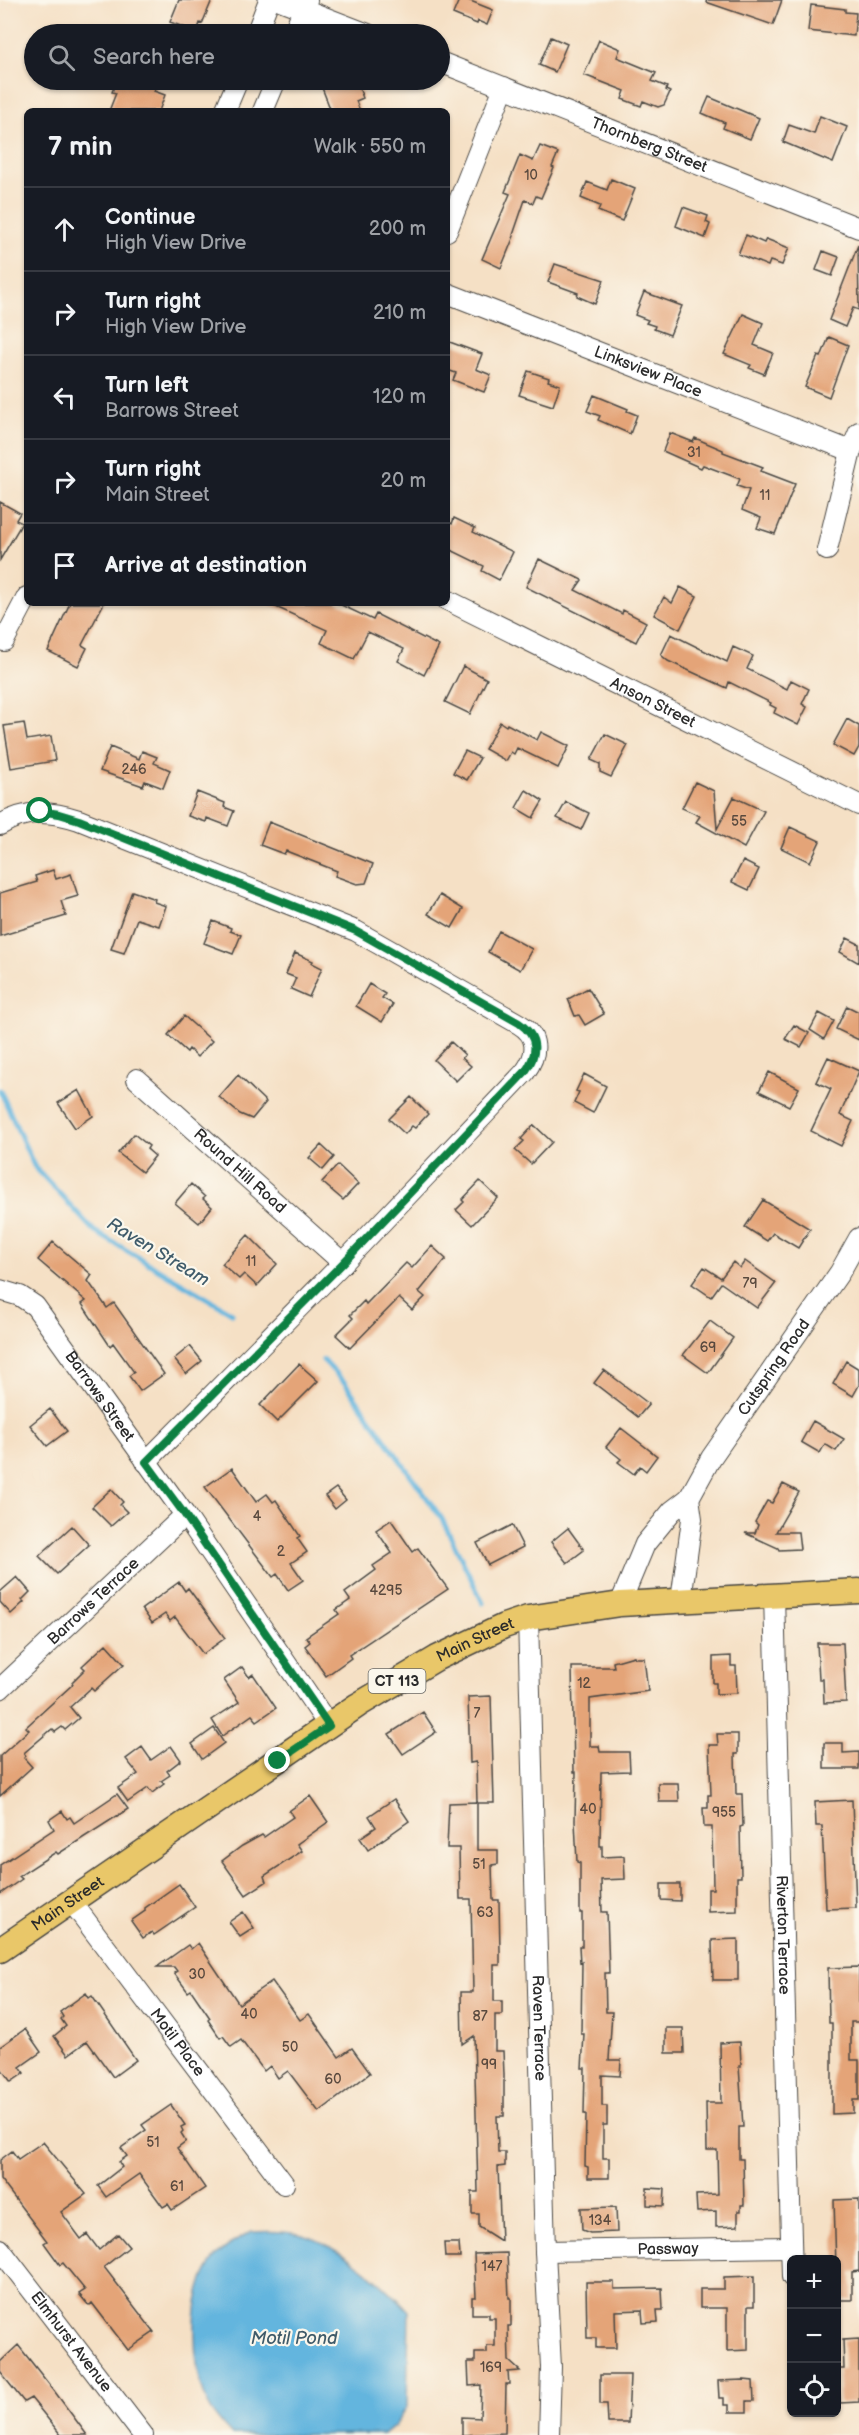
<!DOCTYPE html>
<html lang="en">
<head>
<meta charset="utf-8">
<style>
  :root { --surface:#171b24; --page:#242831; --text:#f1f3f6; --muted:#9ea1a6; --line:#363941 }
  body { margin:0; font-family:"Balsamiq Sans",sans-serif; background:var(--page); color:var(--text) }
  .controls { position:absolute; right:18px; bottom:18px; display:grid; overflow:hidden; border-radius:9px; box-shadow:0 2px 4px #0004 }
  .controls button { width:54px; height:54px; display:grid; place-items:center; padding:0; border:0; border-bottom:2px solid var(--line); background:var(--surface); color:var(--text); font:30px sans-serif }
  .stop { position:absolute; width:18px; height:18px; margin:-14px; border:4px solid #0b8043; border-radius:50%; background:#fff }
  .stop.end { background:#0b8043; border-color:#fff; box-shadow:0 2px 6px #0008 }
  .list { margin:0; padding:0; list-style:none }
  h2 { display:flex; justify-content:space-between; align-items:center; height:78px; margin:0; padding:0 24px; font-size:26px }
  h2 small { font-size:20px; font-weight:400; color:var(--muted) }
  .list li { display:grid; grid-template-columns:39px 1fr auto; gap:18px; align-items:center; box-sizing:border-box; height:84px; padding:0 24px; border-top:2px solid var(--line) }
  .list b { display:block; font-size:22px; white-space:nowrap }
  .list p { margin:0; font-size:20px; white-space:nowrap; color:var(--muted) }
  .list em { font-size:20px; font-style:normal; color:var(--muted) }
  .icon { flex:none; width:33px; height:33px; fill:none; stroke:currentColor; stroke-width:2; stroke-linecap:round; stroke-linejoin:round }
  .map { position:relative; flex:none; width:859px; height:2435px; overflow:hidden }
  .search { position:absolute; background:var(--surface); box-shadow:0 2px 4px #0004; left:24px; top:24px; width:426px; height:66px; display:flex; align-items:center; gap:15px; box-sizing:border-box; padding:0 21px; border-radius:33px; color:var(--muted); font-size:22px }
  .panel { position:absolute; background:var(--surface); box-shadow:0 2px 4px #0004; left:24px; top:108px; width:426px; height:498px; border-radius:9px }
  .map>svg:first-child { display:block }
  .water { fill:#63b5de; stroke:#477084; stroke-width:1.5 }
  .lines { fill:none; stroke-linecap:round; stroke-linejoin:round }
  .stream { stroke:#63b5de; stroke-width:5 }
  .building { fill:#e4a478 }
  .minor-casing { stroke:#494642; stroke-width:22 }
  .major-casing { stroke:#494642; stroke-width:27 }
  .minor { stroke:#fff; stroke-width:20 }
  .major { stroke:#e9c769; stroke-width:24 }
  .route { stroke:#0b8043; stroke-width:8 }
  .labels { text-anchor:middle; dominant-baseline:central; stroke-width:4.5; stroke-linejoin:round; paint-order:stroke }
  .number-label { font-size:14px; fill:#59493e }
  .shield { fill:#fbf7ec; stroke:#696865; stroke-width:1.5 }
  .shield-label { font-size:15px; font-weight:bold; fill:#2b2b2b }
  .street-label { font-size:16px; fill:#2b2b2b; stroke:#fbf7ec }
  .water-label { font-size:18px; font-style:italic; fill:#3f5b6a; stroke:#fbf7ec }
</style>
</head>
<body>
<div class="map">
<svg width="859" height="2435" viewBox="0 0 859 2435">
  <rect width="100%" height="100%" fill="#fbf7ec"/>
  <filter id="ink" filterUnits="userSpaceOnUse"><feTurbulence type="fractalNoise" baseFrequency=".0167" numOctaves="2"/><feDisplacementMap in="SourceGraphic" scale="12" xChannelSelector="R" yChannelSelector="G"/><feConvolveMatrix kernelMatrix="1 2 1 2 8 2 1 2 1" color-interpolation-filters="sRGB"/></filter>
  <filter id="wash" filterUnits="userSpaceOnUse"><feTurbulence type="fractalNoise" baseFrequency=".008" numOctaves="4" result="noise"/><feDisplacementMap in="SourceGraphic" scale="24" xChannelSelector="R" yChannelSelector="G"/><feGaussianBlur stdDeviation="1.35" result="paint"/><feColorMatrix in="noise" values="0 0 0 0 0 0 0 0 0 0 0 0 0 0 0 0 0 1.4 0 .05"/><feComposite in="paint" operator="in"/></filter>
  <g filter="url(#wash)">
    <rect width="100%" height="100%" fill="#f5e0c5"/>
    <path class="water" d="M252,2232C269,2231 287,2231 303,2235C340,2246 384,2283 409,2311L407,2407L395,2425L384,2434L232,2435C222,2425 213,2415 207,2402C191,2363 187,2288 218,2255C227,2245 240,2238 252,2232Z"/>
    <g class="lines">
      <path class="stream" d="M0,1090L34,1166L94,1231L232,1313
        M323,1360L345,1383L442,1519L483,1603"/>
    </g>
    <g id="blocks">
      <path class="building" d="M179,0H212L202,24L200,23L197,32L170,22Z
        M459,0H468L493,10L487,25L478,21L477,24L453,14Z
        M707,0H782L773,25L706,2Z
        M811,5L845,9V12L856,13L854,36L808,31Z
        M551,37L567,44L555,72L539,65Z
        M599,40L620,49L617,57L656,73L652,81L667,87L666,90L670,92L664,105L658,107L643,101L641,106L622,99L625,91L584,75Z
        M117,80H127L140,85L142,80H159L154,91L165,95L159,111H109L116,93L112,92Z
        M319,80H345L347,84L356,80L363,98L356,101L360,111H331Z
        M709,97L759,118L750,139L723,128L725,123L702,113Z
        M820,116L847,127L833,163L783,142L789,125L814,134Z
        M540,146L558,153L552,167L554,168L541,198L536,196L533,203L525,200L513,235L514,236L501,268L482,259L510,194L505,192L520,155L533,161Z
        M611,179L635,189L622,221L598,211L600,206L581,198L587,182L607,190Z
        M683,207L708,216L706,222L710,224L705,238L676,226Z
        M746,235L764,243L766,239L789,248L782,265L770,261L768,266L738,254Z
        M858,245L859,310L853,308L845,327L829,320Z
        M823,251L839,257L832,276L816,270Z
        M555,264L604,280L595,304L577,296L578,293L548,282Z
        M644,292L682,306L670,335L654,329L655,326L646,323L648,320L635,315Z
        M743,314L763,323L754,345L773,353L764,374L749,368L751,365L724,354Z
        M829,337L848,345L829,397L805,387L818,356L821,357Z
        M447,341L482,354L476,369L491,375L484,392L453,380L456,373L447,370Z
        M528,371L549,378L548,381L560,385L553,406L519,395Z
        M594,395L628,409L627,411L637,415L630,434L598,420L600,416L587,411Z
        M670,433L693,442L695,438L723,450V452L763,467L761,471L795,484L775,534L757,528L761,518L742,510L749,490L737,486L740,479L703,465L701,468L663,451Z
        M0,502L20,513L16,520L22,523L0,560Z
        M454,518L475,528L473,532L513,552L499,580L482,571L484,566L447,548V521L452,524Z
        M539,559L582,580L575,590L622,614L623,610L646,622L636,642L526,587Z
        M680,587L697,596L680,629L654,615L664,597L672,603Z
        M70,603H104L82,645L87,648L78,666L48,651Z
        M267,603H337L373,620L376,614L439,646L424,675L398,661L404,649L368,632L354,659L321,643L327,630Z
        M671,634L727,662L733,647L753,656L747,669L787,689L791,680L809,689L802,704L807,707L798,725L774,713L776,708L770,705L771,703L729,682L727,688L668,661L661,655Z
        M463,666L487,679L470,714L445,702Z
        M847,719L859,726V747L854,756L833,745Z
        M500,722L506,726L507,724L537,740L541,732L569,746L558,768L517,748L514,754L511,752L506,761L485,749Z
        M24,723L27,740L51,736L55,761L11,768L4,726Z
        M605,734L628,745L611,777L600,772V764L591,760Z
        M110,747L139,759L142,751L157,757L154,763L170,770L163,788L145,781L143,786L100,771Z
        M465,751L480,758L467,780L453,773Z
        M695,782L714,791L717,829L734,797L764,811L744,848L696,822L700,816L682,808Z
        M526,790L543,801L533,818L516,808Z
        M197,792L225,803L224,807L234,811L228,826L207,818L206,822L188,816Z
        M566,802L589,813L581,830L557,818Z
        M269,822L373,864L366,883L357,884L335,876L337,871L286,851L284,854L260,845Z
        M790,827L820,841L810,862L781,848Z
        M743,861L759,869L749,890L732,882Z
        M53,870L56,879L71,874L78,896L61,901L66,916L0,936V893L37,882L35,876Z
        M132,891L155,899L154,902L166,906L159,926L137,919L124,953L111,949Z
        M440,895L463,909L452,928L428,914Z
        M213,921L231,928L230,931L241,935L233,954L204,943Z
        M499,931L532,949L520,970L488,952Z
        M847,938L859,944V963L840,952Z
        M295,953L313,961L312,963L322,968L309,997L291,989L296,978L286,974Z
        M369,984L385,994L382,998L393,1004L382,1022L356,1006Z
        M588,988L604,1014L585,1025L579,1015L575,1016L568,999Z
        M847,1006L859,1012V1040L836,1029Z
        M819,1013L834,1021L824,1039L810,1030Z
        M184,1016L212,1041L197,1057L189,1049L187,1052L168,1035Z
        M794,1025L809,1033L801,1047L785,1039Z
        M451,1042L465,1055L462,1058L471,1066L456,1081L434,1060Z
        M828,1057L859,1071L840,1115L853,1121L841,1146L811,1131L831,1089L816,1082Z
        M769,1072L799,1088L789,1106L759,1091Z
        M584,1074L606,1086L593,1113L574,1103L579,1092L576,1091Z
        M238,1075L266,1102L252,1119L240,1114L219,1097Z
        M79,1090L93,1116L75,1128L58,1103Z
        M411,1097L428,1114L415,1128L412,1126L405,1134L389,1119Z
        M534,1125L552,1142L531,1164L515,1150L524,1141L521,1139Z
        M134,1134L149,1146L147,1149L155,1156L142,1172L118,1153Z
        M321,1145L334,1157L323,1170L309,1158Z
        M338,1165L358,1184L343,1200L322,1182Z
        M480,1181L498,1198L472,1225L456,1210L464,1202L462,1200Z
        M191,1184L205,1197L203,1199L212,1207L199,1223L175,1203Z
        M763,1200L810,1229L798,1248L773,1233L767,1241L745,1227Z
        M248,1235L277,1264L257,1286L244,1274L239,1279L222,1264Z
        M53,1242L92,1275L88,1281L107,1308L114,1303L164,1374L140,1391L129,1376L134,1372L113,1343L110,1346L82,1304L86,1301L38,1260Z
        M432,1246L446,1259L419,1292L425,1297L412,1310L399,1298L350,1348L336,1335L353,1318L350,1315L364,1301L366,1304L406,1263L412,1268Z
        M745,1261L776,1283L757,1308L721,1283L711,1297L692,1284L704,1267L721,1278L733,1262L740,1268Z
        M710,1321L733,1338L708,1373L683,1355Z
        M190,1346L202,1361L186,1374L174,1359Z
        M846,1361L859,1369V1385L853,1396L833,1384Z
        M299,1364L318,1381L277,1422L260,1405Z
        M604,1370L649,1404L638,1417L594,1383Z
        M50,1409L67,1431L47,1446L30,1425Z
        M813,1421L844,1439L836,1451L825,1444L820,1453L801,1442Z
        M621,1428L657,1456L646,1471L640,1466L634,1474L618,1462L621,1459L606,1447Z
        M232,1468L256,1502L267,1494L273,1502L276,1500L300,1536L297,1538L307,1552L291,1563L303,1580L288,1590L277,1574L273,1577L205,1487Z
        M783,1484L799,1492L776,1532H798L800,1549L779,1550L778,1548L745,1533H755L758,1525L755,1522L767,1501L772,1503Z
        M336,1488L346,1500L335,1509L325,1496Z
        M111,1489L123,1502L120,1505L127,1512L111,1526L92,1507Z
        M391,1520L413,1552L418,1548L448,1589L349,1655L351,1658L326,1676L305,1646L310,1642L306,1637L339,1614L336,1610L350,1600L345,1593L376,1570L373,1566L392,1553L376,1530Z
        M512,1525L523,1547L488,1565L477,1543Z
        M72,1526L89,1545L57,1574L39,1556Z
        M568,1528L584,1550L567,1563L551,1542Z
        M17,1577L30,1592L22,1600L24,1602L11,1614L0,1602V1592Z
        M179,1582L185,1591L188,1588L225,1638L203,1654L175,1617L170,1621L165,1614L152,1623L142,1609Z
        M817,1643H843L846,1702L824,1703L823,1679H819Z
        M106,1644L124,1664L94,1691L91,1688L70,1707L79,1718L65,1730L62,1727L55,1732L52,1729L24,1753L26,1756L24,1758L32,1767L0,1796V1756L29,1730L26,1727L73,1684L72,1682L85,1669L82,1666Z
        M634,1656L635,1658H644L648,1691L590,1699V1746H599L600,1752H629L630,1771L601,1772L600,1846H602V1857L624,1856L625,1879L601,1880L602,1912H607L609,1973H605L606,2012H612L609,2060H621L620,2076L602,2075V2106H607V2125H603V2158H609V2178H588V2167L585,2166L586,2114H584L585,2068H582L584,2034H581L582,1962L580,1963L579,1946H582V1913H580V1863L577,1862L575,1821L576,1772H574L572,1667H614L613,1662Z
        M731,1656V1666H736L737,1693L716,1694V1683H713V1657Z
        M242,1667L249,1677L253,1674L276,1708L257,1721L252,1715L222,1736L212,1720L239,1702L224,1680Z
        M491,1696L494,1803H477L476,1762L470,1763L468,1697Z
        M423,1712L436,1732L403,1754L389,1734Z
        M214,1728L224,1743L202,1759L192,1744Z
        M717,1734H738V1754H735L736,1794H742L743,1826L740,1827L741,1877H737V1911L708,1912V1889H713L712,1827H704L703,1808H708V1795H711L709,1745H718Z
        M824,1743H843V1753L859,1752V1769H824Z
        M171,1746L181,1760L167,1771L170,1775L161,1781L164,1784L152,1793L148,1788L128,1802L118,1788L138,1774L126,1759L142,1747L151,1760Z
        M658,1783H678L679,1802H659Z
        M117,1794L128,1809L58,1854L56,1852L19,1876L22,1879L0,1894V1865L54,1829L49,1820L62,1811L67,1819L70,1817L74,1823Z
        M310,1796L328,1822L297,1844L302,1851L264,1876L266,1882L246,1895L222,1861L242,1846L262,1835L264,1837L293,1817L289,1811Z
        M394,1799L409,1821L368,1850L360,1838L376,1827L369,1816Z
        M852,1800L856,1908L826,1909L822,1826H816L815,1802Z
        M477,1802V1850H498V1864L492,1865L493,1900H499L500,1952V1965H494V2001H502V2015H495V2051H503L504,2075V2116H497L498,2152H505V2166L498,2167L501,2241L479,2227V2214H472V2192H478L474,2036L462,2044L461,1992H473L471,1899H460L459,1848H447L449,1803Z
        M179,1884L195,1907L154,1935L152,1932L143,1938L131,1921L145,1911V1908Z
        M661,1884H680V1901L661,1900Z
        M243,1912L254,1928L240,1937L229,1922Z
        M738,1939V1980H713L712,1940Z
        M198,1943L239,2004L272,1981L300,2020L309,2014L339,2057L352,2048L370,2073L319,2112L288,2071L278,2078L270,2066L264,2071L241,2040L231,2047L223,2036L220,2038L208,2020L210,2018L191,1990L188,1992L174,1973L177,1971L174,1967H157L188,1945L191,1949Z
        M859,1967V2022H851V2060H859V2100H853V2113L832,2114V2023H829L828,1968Z
        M86,1993L89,1998L92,1996L136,2060L113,2077L87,2041L68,2055L54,2036L66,2026L61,2019L63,2017L60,2012Z
        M666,2028H683L684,2053H666Z
        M25,2029L41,2052L20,2067L24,2073L11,2082L0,2067V2047Z
        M740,2042L741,2066H739L743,2127H739V2159H743L744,2205H741V2211H738V2226L716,2227V2211L697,2212L696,2195L718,2194L717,2150H707L706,2103H721L720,2043Z
        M171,2105L185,2125L181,2127L183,2131L181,2133L186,2141L177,2148L205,2188L172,2210L168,2204L163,2207L139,2174L106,2197L98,2186L122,2167L119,2162L127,2156L121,2148L146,2130L142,2125Z
        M43,2142L86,2194L61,2212L81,2239L87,2234L99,2250L118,2234L129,2247L104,2267L154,2332L128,2350L92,2303L89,2306L79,2294L85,2290L63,2263L60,2265L44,2243L47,2241L0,2179V2160L12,2151L18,2159Z
        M647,2188L665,2189L664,2206L647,2205Z
        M859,2199V2271L852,2272V2300H837L834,2200Z
        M616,2207L617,2232L590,2233L582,2230L581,2208Z
        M444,2243H459L460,2257H445Z
        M507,2253L509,2298H511V2326H508L509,2361L520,2371L508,2372L509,2384H506L505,2433L462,2435V2417L480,2418L481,2385L469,2386L468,2362H475V2353H487V2346H495V2318H489V2314H472V2297H476L474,2254Z
        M754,2276V2306H748V2350L727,2351V2308H700V2289H724V2277Z
        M586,2282H614V2289L662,2288L663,2310H657L658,2322L643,2323L642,2310L615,2311L616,2348H596V2338H587Z
        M859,2339V2402L840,2403L838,2369H844L843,2340Z
        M18,2345L55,2392L87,2435H61L31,2398L24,2402L0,2372V2362Z
        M600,2375H630L628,2423H608L607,2404H600Z
        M744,2380L753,2381L754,2401H747V2412H729V2405H724V2398H719L718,2381Z"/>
    </g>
  </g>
  <g filter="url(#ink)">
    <use href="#blocks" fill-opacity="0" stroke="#494642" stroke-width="1.5"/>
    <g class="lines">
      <defs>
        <g id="minor">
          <path d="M280,0L368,34"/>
          <path d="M256,34L269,0"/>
          <path d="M293,34L307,0"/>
          <path id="s1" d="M440,62L859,228"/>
          <path d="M225,111L238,80"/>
          <path d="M263,111L276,80"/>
          <path d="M447,231L504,87"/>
          <path id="s2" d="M447,293L851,451"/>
          <path d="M827,550L851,451L859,432"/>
          <path id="s3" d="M447,600L859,805"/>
          <path d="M4,641L27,597"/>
          <path d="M0,825C27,809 50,811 79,820L356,931L519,1024C539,1036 538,1054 525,1072L343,1263L146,1462"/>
          <path id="s4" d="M137,1079L343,1263"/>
          <path id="s5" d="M0,1290L20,1296L35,1306L185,1515L329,1726"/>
          <path id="s6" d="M774,1595L792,2277"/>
          <path d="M681,1600L692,1519L689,1498"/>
          <path id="s7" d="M620,1604L645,1544L672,1511L689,1498L711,1458L840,1272L859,1238"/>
          <path id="s8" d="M528,1618L545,2251L551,2367L549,2435"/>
          <path id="s9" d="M0,1689L185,1515"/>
          <path id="s10" d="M71,1901L284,2184"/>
          <path id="s11" d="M0,2249L143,2435"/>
          <path id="s12" d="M545,2251L790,2247"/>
        </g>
        <g id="major">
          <path id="s13" d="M0,1950L358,1705L437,1658L504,1626L528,1618L620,1604L859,1591"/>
        </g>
      </defs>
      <use href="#minor" class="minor-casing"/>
      <use href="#major" class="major-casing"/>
      <use href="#minor" class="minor"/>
      <use href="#major" class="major"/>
    </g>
  </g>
  <g class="lines" filter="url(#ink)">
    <path class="route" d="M40,811L59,814L79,820L356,931L519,1023C539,1037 538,1054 525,1072L343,1263L146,1462L185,1515L329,1726L278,1761"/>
  </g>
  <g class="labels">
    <g class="number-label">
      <text x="531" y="175">10</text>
      <text x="694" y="452">31</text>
      <text x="765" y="495">11</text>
      <text x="134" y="769">246</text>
      <text x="739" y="821">55</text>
      <text x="251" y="1261">11</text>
      <text x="750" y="1283">79</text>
      <text x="708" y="1347">69</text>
      <text x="257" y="1516">4</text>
      <text x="281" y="1551">2</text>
      <text x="386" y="1590">4295</text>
      <text x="584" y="1683">12</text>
      <text x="477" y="1713">7</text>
      <text x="588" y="1809">40</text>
      <text x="724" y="1812">955</text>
      <text x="479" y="1864">51</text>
      <text x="485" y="1912">63</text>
      <text x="197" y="1974">30</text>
      <text x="249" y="2014">40</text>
      <text x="480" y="2016">87</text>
      <text x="290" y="2047">50</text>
      <text x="489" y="2064">99</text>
      <text x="333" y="2079">60</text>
      <text x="153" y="2142">51</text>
      <text x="177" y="2186">61</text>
      <text x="600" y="2220">134</text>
      <text x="492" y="2266">147</text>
      <text x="491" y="2367">169</text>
    </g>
    <rect class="shield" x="368.5" y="1669" width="57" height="24" rx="4.5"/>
    <g class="shield-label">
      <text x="397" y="1681">CT 113</text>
    </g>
    <g class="street-label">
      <text stroke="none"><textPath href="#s1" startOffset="225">Thornberg Street</textPath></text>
      <text stroke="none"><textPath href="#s2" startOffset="216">Linksview Place</textPath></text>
      <text stroke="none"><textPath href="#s3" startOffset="230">Anson Street</textPath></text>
      <text stroke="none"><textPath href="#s4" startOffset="138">Round Hill Road</textPath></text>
      <text stroke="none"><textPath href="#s7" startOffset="285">Cutspring Road</textPath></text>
      <text stroke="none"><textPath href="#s5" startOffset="150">Barrows Street</textPath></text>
      <text stroke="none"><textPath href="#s9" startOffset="128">Barrows Terrace</textPath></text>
      <text stroke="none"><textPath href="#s13" startOffset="568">Main Street</textPath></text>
      <text stroke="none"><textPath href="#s13" startOffset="82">Main Street</textPath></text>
      <text stroke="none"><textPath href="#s6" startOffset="340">Riverton Terrace</textPath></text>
      <text stroke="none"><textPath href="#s8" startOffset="410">Raven Terrace</textPath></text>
      <text stroke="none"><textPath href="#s10" startOffset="177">Motil Place</textPath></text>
      <text stroke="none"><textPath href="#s12" startOffset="123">Passway</textPath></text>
      <text stroke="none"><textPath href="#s11" startOffset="117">Elmhurst Avenue</textPath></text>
    </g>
    <g class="water-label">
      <text transform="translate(158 1252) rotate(31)">Raven Stream</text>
      <text x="294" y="2338">Motil Pond</text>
    </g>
  </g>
</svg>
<div class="controls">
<button>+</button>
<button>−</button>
<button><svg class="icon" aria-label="locate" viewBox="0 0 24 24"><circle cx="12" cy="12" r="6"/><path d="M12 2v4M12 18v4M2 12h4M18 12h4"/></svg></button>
</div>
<div class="stop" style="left:40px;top:811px"></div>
<div class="stop end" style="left:278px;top:1761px"></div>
<div class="search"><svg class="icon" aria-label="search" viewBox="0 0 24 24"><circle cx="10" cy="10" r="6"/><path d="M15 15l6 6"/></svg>Search here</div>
<section class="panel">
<h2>7 min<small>Walk · 550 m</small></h2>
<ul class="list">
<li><svg class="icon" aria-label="ahead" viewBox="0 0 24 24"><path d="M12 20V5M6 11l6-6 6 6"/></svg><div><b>Continue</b><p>High View Drive</p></div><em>200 m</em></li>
<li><svg class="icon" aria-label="right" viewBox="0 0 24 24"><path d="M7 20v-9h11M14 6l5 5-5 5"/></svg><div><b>Turn right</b><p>High View Drive</p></div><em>210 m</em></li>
<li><svg class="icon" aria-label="left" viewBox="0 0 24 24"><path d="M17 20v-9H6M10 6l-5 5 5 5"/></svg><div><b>Turn left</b><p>Barrows Street</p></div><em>120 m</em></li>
<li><svg class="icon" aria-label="right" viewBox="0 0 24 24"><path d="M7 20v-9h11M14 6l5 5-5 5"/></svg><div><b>Turn right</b><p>Main Street</p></div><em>20 m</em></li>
<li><svg class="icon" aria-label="arrive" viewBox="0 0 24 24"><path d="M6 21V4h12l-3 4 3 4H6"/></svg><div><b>Arrive at destination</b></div></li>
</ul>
</section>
</div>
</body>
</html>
